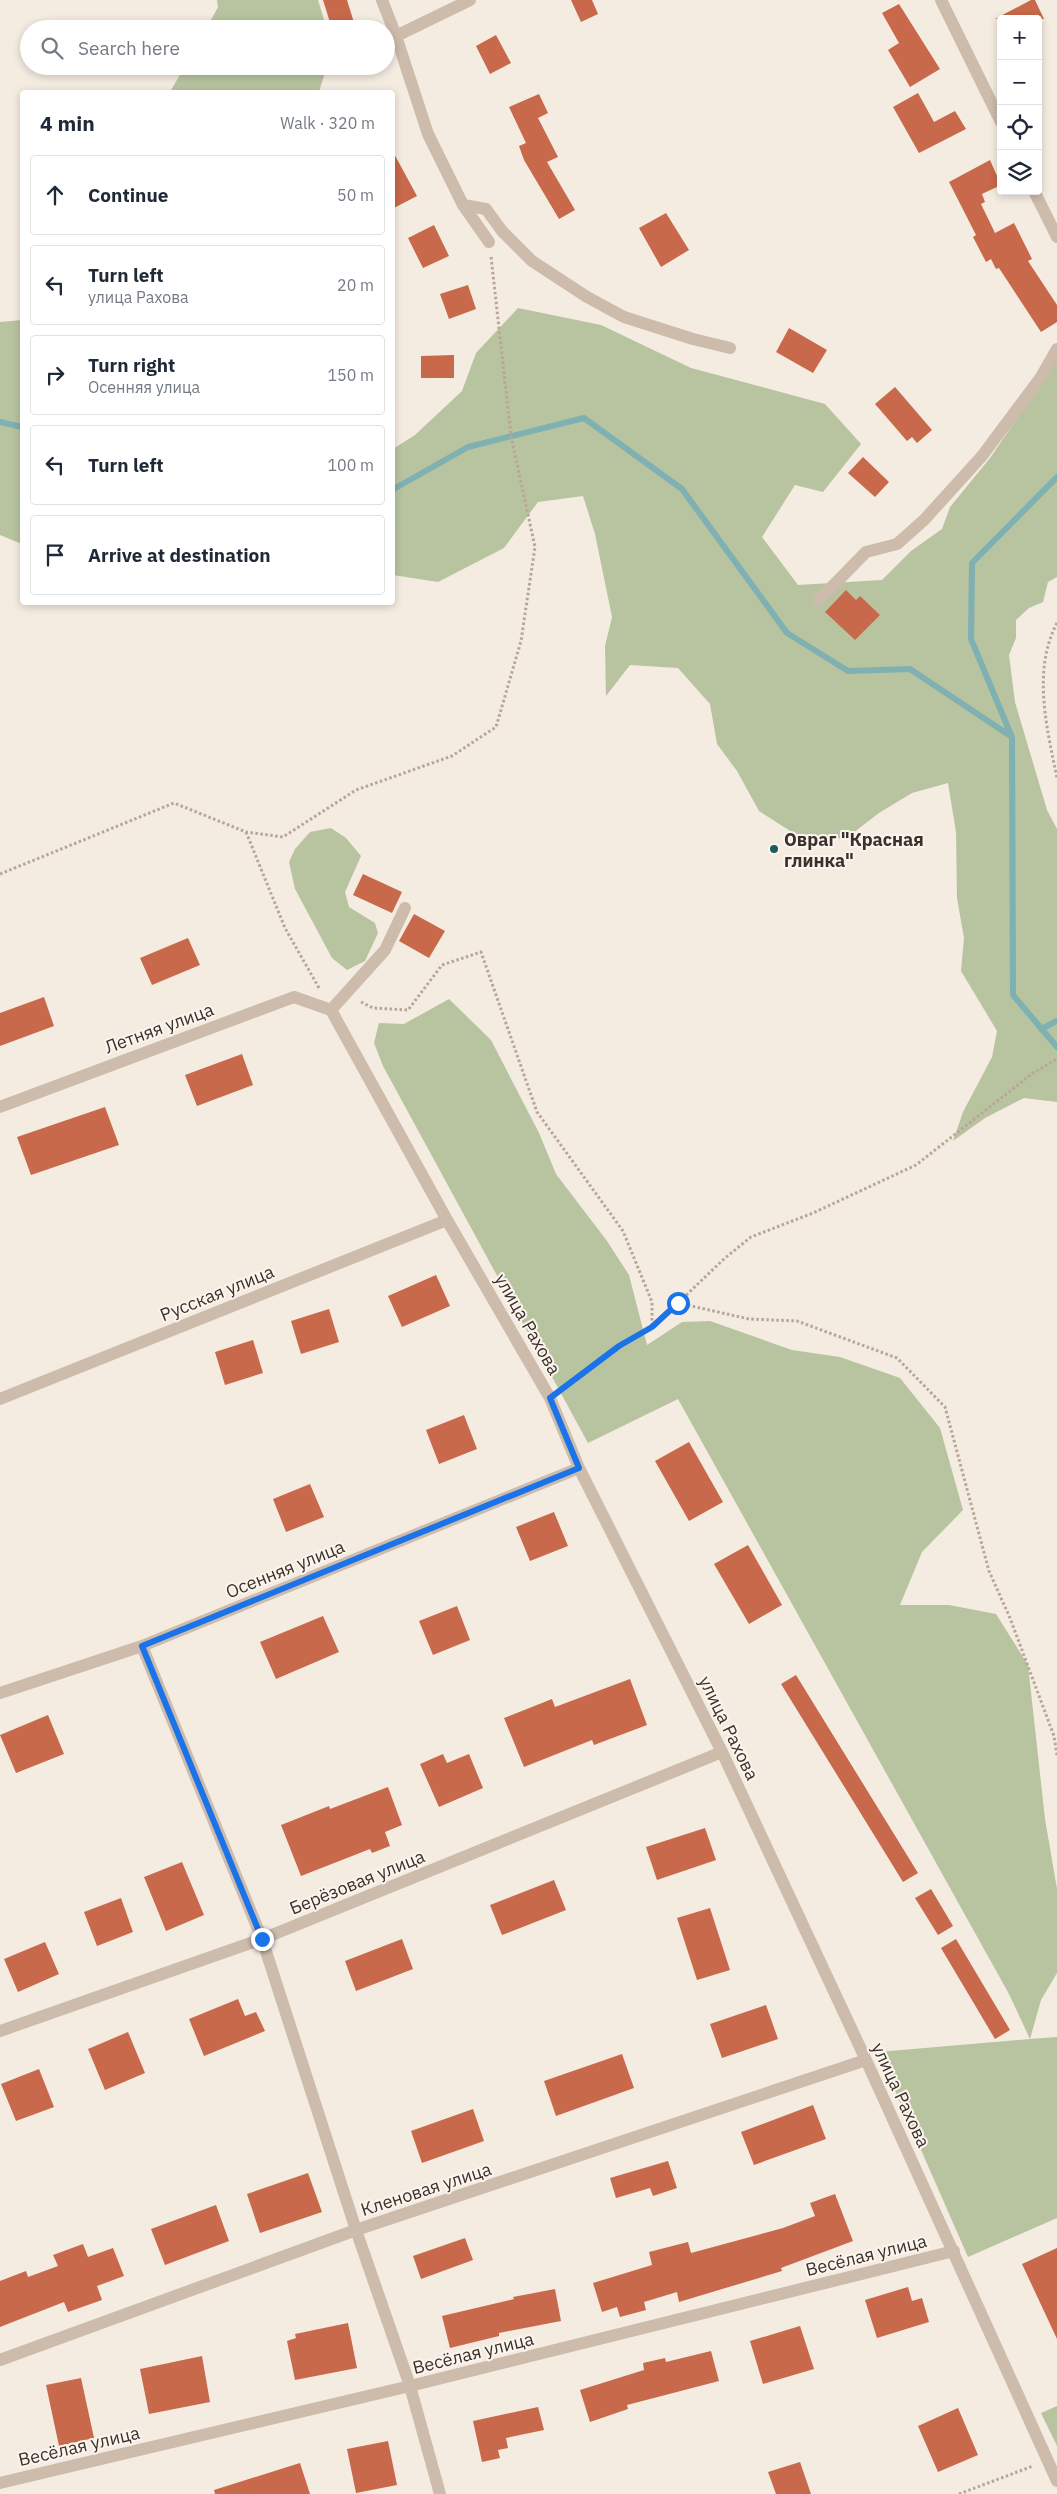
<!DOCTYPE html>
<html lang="en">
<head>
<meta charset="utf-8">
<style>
  :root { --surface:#fff; --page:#f2f2f3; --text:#1f2937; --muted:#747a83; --line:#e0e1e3 }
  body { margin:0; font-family:"IBM Plex Sans",sans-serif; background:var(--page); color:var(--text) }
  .controls { position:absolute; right:15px; top:15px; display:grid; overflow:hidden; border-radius:5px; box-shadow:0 2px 8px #0003 }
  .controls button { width:45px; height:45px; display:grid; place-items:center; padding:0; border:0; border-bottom:1px solid var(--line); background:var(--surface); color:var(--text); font:25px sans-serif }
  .stop { position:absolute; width:15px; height:15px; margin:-11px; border:4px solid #1a73e8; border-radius:50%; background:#fff }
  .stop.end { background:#1a73e8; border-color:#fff; box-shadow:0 1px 5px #0008 }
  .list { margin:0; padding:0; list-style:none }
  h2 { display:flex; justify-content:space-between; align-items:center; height:65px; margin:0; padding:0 20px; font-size:21px }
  h2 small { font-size:16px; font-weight:400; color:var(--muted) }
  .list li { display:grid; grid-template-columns:32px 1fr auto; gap:15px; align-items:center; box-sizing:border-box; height:80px; margin:0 10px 10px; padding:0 10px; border:1px solid var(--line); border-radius:5px }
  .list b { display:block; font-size:19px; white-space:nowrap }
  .list p { margin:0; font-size:16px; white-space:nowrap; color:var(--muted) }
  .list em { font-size:16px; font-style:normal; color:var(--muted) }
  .icon { flex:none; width:28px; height:28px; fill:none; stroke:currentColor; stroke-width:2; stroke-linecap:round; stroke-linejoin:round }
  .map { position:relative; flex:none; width:1057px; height:2494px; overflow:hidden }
  .search { position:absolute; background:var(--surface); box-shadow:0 2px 8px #0003; left:20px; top:20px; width:375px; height:55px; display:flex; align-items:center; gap:12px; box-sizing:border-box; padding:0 18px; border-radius:28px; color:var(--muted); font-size:19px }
  .panel { position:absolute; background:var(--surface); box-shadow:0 2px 8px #0003; left:20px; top:90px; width:375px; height:515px; border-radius:5px }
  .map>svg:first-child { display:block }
  .green { fill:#b8c4a0 }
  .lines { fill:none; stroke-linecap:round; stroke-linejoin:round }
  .stream { stroke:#7fb0b2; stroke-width:6 }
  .building { fill:#c8694b }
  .path { stroke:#b9a596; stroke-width:3; stroke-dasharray:2.5 2.5; stroke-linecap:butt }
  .minor { stroke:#cdbbac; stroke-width:12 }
  .route { stroke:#1a73e8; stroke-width:6 }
  .poi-dot { fill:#1f5a5e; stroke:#fbf5ee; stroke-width:2 }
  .labels { text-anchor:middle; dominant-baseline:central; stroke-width:4; stroke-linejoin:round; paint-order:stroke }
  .poi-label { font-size:18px; font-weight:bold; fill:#3b302b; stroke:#fbf5ee; text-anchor:start }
  .street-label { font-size:18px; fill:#3b302b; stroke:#fbf5ee }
</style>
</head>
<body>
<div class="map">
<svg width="1057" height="2494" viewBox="0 0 1057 2494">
  <rect width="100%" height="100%" fill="#f4ebe1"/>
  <path class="green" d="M217,0H318L327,29H206L218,7Z
    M185,66H327L319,92H170Z
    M518,308L601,325L691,368L825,404L861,444L823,492L795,485L762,537L798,585L882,580L911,551L942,529L950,507L990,458L1057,360V577L1048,582L1043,602L1029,608L1016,620V638L1009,655L1015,702L1047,810L1057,829V1102L1024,1098L985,1118L953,1141L963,1112L992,1057L997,1031L961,971L964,938L957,898L956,832L948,783L912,793L879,813L845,839L795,834L759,811L737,771L717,744L710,704L678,668L630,665L606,696L605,646L612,617L595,534L583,496L538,502L504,548L438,582L393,575V449L415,435L462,391L476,353Z
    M22,320V544L0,535V322Z
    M331,828L346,838L361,856L345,892L349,907L375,923L378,933L365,961L347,970L332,958L295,889L289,862L295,849L310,832Z
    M449,999L491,1040L539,1133L556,1174L607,1241L629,1275L647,1345L682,1322L710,1321L792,1350L840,1357L900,1378L940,1428L963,1510L922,1552L900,1605H949L996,1614L1028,1665L1045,1819L1057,1889V1973L1041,2000L1030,2039L1057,2037V2218L968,2257L878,2052L1030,2039L1009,1994L678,1399L588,1443L383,1066L374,1043L379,1023L404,1024Z
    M1057,2406V2446L1041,2413Z"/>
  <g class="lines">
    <path class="stream" d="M0,422L22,427
      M392,490L468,447L584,418L682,489L787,633L848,671L910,669L1012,737L1013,995L1057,1047
      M1011,735L971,639L972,563L1057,477
      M1041,1029L1057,1021"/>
  </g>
  <path class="building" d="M323,0H347L356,29H332Z
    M571,0H592L598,14L581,22Z
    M1031,0H1035L1044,19H995Z
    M899,4L940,69L910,87L888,50L899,43L882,13Z
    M496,35L511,63L490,74L476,46Z
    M918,93L934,122L955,111L966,129L919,153L893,107Z
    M539,94L548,113L538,118L558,157L547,162L575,210L559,219L524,160L519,146L526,143L509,107Z
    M392,150L417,196L392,209Z
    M990,160L1001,185L982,194L985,202L981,204L995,233L1014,223L1032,259L1028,261L1057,305V322L1041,332L999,268L996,269L991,259L986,262L973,237L976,235L949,182Z
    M666,213L689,250L661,267L639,228Z
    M434,225L449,256L423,268L408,238Z
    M468,285L476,309L449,319L440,294Z
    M789,328L827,350L813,373L776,352Z
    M454,355V378H421V356Z
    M895,387L932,430L917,443L912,437L907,441L875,404Z
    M863,457L889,482L875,497L848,473Z
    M846,590L856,600L860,596L880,615L855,640L825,612Z
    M363,874L402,892L392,913L353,895Z
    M414,914L445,931L429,958L399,941Z
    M188,938L200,965L152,985L140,958Z
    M44,997L54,1026L0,1046V1013Z
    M242,1054L253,1085L197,1106L185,1075Z
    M105,1107L119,1145L31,1175L17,1137Z
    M436,1275L450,1306L402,1327L388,1296Z
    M329,1309L339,1342L301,1354L291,1321Z
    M253,1340L263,1373L225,1385L215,1352Z
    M464,1415L477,1449L439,1464L426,1430Z
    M689,1442L723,1502L689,1521L655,1461Z
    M310,1484L324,1517L286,1532L273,1499Z
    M554,1512L568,1546L530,1561L516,1527Z
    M748,1545L782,1605L749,1624L714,1564Z
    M457,1606L470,1640L433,1655L419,1621Z
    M323,1616L339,1652L276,1679L260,1642Z
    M796,1675L918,1873L903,1882L781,1684Z
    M630,1679L647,1725L594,1745L592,1740L524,1767L504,1718L552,1699L555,1707Z
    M48,1715L64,1754L16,1773L0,1735Z
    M443,1754L447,1763L469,1754L483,1788L439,1807L420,1764Z
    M388,1787L402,1825L385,1832L390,1846L372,1853L370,1849L301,1876L281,1825L329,1806L330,1809Z
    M705,1828L716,1860L657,1880L646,1847Z
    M182,1862L204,1915L166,1931L144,1877Z
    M554,1880L566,1910L502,1935L490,1905Z
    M931,1889L953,1926L938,1935L915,1898Z
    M121,1898L133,1932L97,1946L84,1912Z
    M710,1908L730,1970L697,1980L677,1918Z
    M402,1939L413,1969L356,1991L345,1961Z
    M956,1939L1010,2030L995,2039L941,1948Z
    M45,1942L59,1974L18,1992L4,1959Z
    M238,1999L245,2016L256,2012L265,2031L204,2056L189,2019Z
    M766,2005L778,2039L722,2058L710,2024Z
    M128,2032L145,2073L105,2090L88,2049Z
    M622,2054L634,2088L556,2116L544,2081Z
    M39,2069L54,2107L16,2121L1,2084Z
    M813,2105L826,2139L754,2165L741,2132Z
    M473,2109L484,2141L422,2163L411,2131Z
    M668,2161L677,2188L653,2196L650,2188L616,2198L610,2178Z
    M308,2173L322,2212L260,2233L247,2194Z
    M835,2194L853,2241L781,2268L782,2271L679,2302L677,2292L644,2302L646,2310L620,2317L617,2307L602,2312L593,2283L652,2265L649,2252L688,2242L691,2253L783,2228L815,2216L810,2203Z
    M216,2205L229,2241L165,2265L151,2229Z
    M465,2238L473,2260L421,2279L413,2256Z
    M83,2244L88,2257L113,2248L124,2276L97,2286L102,2300L68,2312L64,2302L0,2327V2281L26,2271L28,2277L58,2266L53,2255Z
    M1057,2248V2339L1022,2264Z
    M908,2287L912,2301L922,2298L929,2322L877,2338L865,2300Z
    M555,2289L561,2321L499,2333V2336L450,2348L442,2316L514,2299L513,2297Z
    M348,2323L357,2368L295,2380L287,2341L296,2338L295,2334Z
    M800,2326L814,2369L763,2384L750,2341Z
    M711,2351L719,2381L627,2405L628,2409L590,2422L580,2390L644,2370L643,2363L665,2358L666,2362Z
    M202,2356L210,2402L149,2414L140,2369Z
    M81,2378L94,2438L59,2446L46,2385Z
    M538,2407L544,2430L506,2438L508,2448L498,2450L500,2458L482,2462L473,2421Z
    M958,2408L978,2455L938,2472L918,2426Z
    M388,2441L397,2485L356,2493L347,2449Z
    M800,2462L811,2494H776L768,2472Z
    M300,2463L310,2494H215L214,2490Z"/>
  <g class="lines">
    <path class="path" d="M1057,623C1032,670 1047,729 1057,778
      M246,832L285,928L319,988
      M0,874L174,803L246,832L283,837L356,790L452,756L496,727L521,641L535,547L511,436L491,256
      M361,1002L373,1008L408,1010L442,965L481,952L537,1112L623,1231L652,1302V1327
      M679,1302L725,1258L751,1237L813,1213L916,1165L1033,1073L1057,1059
      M562,1389L619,1346L652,1327L678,1303L749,1319L797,1321L897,1358L945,1407L989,1571L1010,1618L1054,1736L1057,1755
      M959,2494L1033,2466"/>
    <path class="minor" d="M382,0L396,36
      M470,0L396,36L428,134L463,205L489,242
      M941,0L1001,122
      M1034,191L1057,237
      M463,205L486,209L502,231L532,261L587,297L624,317L693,339L730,348
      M819,600L866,552L897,544L924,520L982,456L1041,377L1057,349
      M331,1010L447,1220L550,1398L579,1468L722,1752L866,2060L1057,2481
      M331,1010L385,950L405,908
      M0,1107L294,997L331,1010
      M0,1399L447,1220
      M142,1646L262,1939L356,2230L410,2386L440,2494
      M0,1693L142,1646L579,1468
      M0,2031L262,1939L722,1752
      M0,2360L356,2230L866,2060
      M0,2483L410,2386L954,2251"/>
  </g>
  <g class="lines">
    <path class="route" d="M262,1939L142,1646L579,1468L550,1398L619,1346L652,1327L678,1303"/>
  </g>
  <circle class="poi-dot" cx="774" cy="849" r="5"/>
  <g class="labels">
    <g class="poi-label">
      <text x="784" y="839">Овраг "Красная<tspan x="784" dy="21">глинка"</tspan></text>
    </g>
    <g class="street-label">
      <text transform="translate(159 1028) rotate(-20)">Летняя улица</text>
      <text transform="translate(217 1293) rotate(-22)">Русская улица</text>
      <text transform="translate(528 1324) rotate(60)">улица Рахова</text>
      <text transform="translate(285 1569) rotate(-22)">Осенняя улица</text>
      <text transform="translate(729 1728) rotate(64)">улица Рахова</text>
      <text transform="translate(357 1882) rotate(-22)">Берёзовая улица</text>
      <text transform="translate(901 2095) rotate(65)">улица Рахова</text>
      <text transform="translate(426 2189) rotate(-18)">Кленовая улица</text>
      <text transform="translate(866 2255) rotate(-14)">Весёлая улица</text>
      <text transform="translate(473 2353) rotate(-14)">Весёлая улица</text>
      <text transform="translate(79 2446) rotate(-13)">Весёлая улица</text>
    </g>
  </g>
</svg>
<div class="controls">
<button>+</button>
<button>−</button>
<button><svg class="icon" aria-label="locate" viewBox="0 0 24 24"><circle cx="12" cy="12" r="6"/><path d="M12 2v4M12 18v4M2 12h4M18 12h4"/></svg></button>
<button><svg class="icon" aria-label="layers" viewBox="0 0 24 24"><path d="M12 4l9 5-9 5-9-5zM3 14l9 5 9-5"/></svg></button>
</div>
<div class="stop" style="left:678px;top:1303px"></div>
<div class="stop end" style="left:262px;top:1939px"></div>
<div class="search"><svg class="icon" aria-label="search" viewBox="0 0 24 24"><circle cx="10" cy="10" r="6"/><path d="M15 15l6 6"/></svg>Search here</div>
<section class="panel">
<h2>4 min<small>Walk · 320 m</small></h2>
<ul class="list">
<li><svg class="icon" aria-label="ahead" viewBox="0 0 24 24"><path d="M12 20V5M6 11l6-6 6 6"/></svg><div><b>Continue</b></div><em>50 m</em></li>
<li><svg class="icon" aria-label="left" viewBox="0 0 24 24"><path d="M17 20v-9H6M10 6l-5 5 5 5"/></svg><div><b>Turn left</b><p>улица Рахова</p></div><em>20 m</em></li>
<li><svg class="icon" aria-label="right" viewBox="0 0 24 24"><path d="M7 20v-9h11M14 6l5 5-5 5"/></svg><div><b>Turn right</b><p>Осенняя улица</p></div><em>150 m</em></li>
<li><svg class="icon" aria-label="left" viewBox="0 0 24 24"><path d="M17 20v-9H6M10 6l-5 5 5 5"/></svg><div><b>Turn left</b></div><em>100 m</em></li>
<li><svg class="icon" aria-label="arrive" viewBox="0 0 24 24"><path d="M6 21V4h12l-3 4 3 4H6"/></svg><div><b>Arrive at destination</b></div></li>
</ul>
</section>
</div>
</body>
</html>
